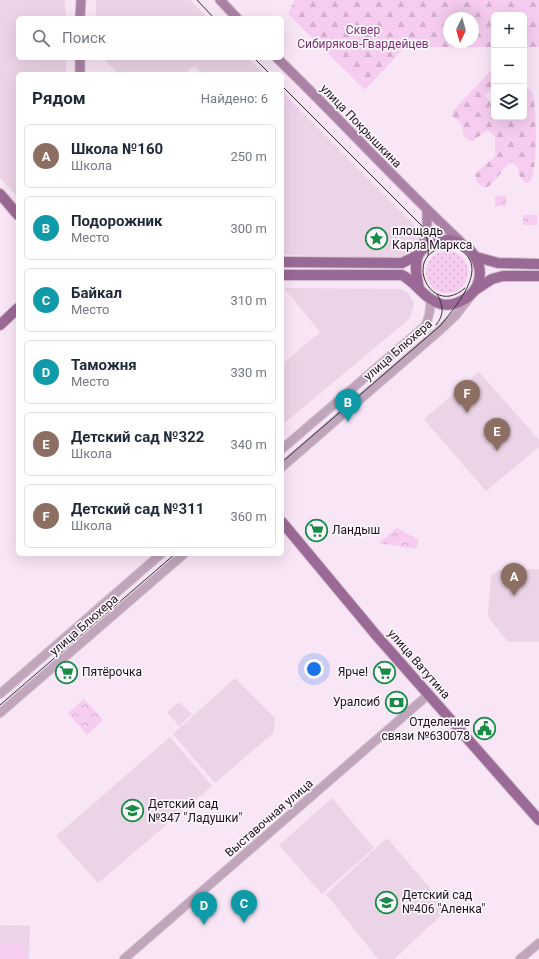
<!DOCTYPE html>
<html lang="ru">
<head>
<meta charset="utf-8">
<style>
  :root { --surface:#fff; --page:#f6f6f7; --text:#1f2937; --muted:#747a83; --line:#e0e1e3; --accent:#188c46 }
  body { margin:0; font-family:Roboto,sans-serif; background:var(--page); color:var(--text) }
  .controls { position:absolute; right:12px; top:12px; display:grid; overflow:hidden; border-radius:6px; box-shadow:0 4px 16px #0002 }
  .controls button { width:36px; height:36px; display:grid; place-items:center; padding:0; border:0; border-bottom:1px solid var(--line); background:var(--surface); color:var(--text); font:20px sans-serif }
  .compass { position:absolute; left:443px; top:12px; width:36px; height:36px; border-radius:50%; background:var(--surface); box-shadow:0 4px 16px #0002; rotate:185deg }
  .you { position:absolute; left:314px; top:669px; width:14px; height:14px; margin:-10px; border:3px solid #fff; border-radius:50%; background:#1a73e8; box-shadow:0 0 0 6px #1a73e833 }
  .badge { display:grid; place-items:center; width:26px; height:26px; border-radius:50%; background:var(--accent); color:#fff; font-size:13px; font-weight:700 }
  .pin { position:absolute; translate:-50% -33px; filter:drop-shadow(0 1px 2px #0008) }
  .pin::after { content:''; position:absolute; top:21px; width:14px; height:12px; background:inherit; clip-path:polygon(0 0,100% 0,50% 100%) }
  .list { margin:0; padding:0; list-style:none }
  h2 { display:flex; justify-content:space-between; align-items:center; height:52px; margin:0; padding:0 16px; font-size:17px }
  h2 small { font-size:13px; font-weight:400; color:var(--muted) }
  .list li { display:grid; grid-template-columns:26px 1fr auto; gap:12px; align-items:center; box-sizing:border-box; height:64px; margin:0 8px 8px; padding:0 8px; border:1px solid var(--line); border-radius:6px }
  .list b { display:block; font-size:15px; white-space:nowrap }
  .list p { margin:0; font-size:13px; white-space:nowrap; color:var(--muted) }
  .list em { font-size:13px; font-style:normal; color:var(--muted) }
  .icon { flex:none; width:22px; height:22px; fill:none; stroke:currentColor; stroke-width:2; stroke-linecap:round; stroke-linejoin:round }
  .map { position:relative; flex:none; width:539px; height:959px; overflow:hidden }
  .search { position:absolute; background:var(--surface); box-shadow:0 4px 16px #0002; left:16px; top:16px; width:268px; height:44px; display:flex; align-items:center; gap:10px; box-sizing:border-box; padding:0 14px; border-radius:6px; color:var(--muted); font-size:15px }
  .panel { position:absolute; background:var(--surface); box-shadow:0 4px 16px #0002; left:16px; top:72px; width:268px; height:484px; border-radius:6px }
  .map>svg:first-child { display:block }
  .built { fill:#ebd4e7 }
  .grass { fill:url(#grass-dots) }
  .forest { fill:url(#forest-firs); fill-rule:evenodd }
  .park { fill:url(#park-crowns) }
  .pitch { fill:#f6cdf0 }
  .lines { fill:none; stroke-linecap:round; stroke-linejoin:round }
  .tertiary-casing { stroke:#d0bfce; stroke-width:10 }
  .secondary-casing { stroke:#d0bfce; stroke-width:11 }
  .primary-casing { stroke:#d0bfce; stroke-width:12 }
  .tertiary { stroke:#c1a5bd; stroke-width:8 }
  .secondary { stroke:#ab82a6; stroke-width:9 }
  .primary { stroke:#9b6995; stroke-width:10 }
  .tram { stroke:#372f36; stroke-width:1 }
  .labels { text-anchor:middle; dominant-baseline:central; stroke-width:3.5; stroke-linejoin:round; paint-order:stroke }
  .park-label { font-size:12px; fill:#7b3275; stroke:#fef7fd }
  .street-label { font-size:12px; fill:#1b141a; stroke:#fef7fd }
  .poi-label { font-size:12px; fill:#1b141a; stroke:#fef7fd; text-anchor:start }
</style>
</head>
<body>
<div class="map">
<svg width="539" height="959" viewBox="0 0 539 959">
  <defs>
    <pattern id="grass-dots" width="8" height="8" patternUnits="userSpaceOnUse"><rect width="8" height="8" fill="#f6cdf0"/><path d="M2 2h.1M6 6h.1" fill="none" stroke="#d2afcd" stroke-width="1.8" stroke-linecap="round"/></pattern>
    <pattern id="forest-firs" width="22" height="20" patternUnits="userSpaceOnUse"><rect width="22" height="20" fill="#f6cdf0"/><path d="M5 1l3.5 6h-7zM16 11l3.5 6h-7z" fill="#d2afcd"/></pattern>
    <pattern id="park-crowns" width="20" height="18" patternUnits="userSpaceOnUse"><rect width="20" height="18" fill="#f6cdf0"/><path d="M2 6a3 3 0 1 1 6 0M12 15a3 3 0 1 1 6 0" fill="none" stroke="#d2afcd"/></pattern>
  </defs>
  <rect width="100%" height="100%" fill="#f8e5f5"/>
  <path class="built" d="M0,0H65L66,18H18V58H66V74H18V198L0,178Z
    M96,0H190L208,18H96Z
    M103,58H248L264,74H202L194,66L185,74H118Z
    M282,92L416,227L419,236L412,251L401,258L282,255Z
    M284,288L400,289L408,293L414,303L411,315L408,320L282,425V364L320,332Z
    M479,372L539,440V447L486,491L424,419Z
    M539,569V642H508L494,625L488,616L491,575L498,570Z
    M235,678L275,718L273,733L215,783L173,734Z
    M179,702L192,714L179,726L167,712Z
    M170,737L212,786L98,883L56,836Z
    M332,798L374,848L322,894L279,845Z
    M387,838L448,909L394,959H378L326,894Z
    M0,925L30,926L29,959H0Z"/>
  <path class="grass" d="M282,92L301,112H297L282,96Z
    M426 272a21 21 0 1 1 42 0a21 21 0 1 1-42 0Z"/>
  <path class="forest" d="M295,0H539V47H524V15H494V47H405L365,90L288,14ZM449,18H473V42H449Z
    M494,67V86L485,96L494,106V117H524V90L528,88L532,91C537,104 538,173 530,182L525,183L519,175L518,167L511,162C502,168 494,186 484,188L477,182L475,174L495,156V136L490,132L486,131L473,141C460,138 464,133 461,123L452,116L453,111Z"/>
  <path class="park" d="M495,196H506V206H495Z
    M523,215H537V225H523Z
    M397,528L419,540L416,549L379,543Z
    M84,699L103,720L87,735L68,713Z"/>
  <path class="pitch" d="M5,942C18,944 27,943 26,959H0V945Z"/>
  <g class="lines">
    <defs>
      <path id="tertiary" d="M282,449L425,326C430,316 431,309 430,299
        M282,467L438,332L456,315L470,297
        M0,694L161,554
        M0,713L184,554
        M124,959L428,695
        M520,959L539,943"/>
      <path id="secondary" d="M220,0L237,18
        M80,18L81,0
        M277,58C339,118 397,182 460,241
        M80,74V58
        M421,250L427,231V211"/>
      <path id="primary" d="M0,194L18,215
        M476,257L498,263L539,264
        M282,262L402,263L418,255
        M282,275H402C417,283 424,299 441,304C448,306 455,304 461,301C503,281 467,218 424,248C412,257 416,276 419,288
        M475,290L492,279L503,276H539
        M0,325L18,308
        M282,522L376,635L539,820"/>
    </defs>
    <use href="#tertiary" class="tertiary-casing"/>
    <use href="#secondary" class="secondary-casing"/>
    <use href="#primary" class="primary-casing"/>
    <use href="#tertiary" class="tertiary"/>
    <use href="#secondary" class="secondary"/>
    <use href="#primary" class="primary"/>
    <path class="tram" d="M197,0L214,18
      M254,58L270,74
      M282,86L427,231C434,236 442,241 450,246C454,248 458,249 462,251C489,270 454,308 441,325L282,462
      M422,231C429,238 429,245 428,255
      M452,247C398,247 429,321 465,288
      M436,325C445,314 443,305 437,294
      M0,705L175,554"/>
  </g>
  <defs>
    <symbol id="sight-ring" viewBox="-11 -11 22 22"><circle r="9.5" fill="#fef7fd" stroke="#188c46" stroke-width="1.5"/><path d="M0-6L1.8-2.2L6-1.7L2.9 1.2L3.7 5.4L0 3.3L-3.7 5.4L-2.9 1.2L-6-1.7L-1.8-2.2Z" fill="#188c46"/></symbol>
    <symbol id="supermarket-ring" viewBox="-11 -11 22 22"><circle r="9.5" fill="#fef7fd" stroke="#188c46" stroke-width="1.5"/><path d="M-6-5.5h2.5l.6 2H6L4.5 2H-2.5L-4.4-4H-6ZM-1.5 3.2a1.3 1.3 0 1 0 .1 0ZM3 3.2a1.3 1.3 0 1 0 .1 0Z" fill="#188c46"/></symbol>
    <symbol id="bank-ring" viewBox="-11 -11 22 22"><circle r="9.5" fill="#fef7fd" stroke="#188c46" stroke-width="1.5"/><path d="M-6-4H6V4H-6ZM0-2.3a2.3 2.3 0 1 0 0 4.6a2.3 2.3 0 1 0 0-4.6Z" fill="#188c46"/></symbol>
    <symbol id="civic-ring" viewBox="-11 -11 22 22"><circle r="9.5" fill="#fef7fd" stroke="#188c46" stroke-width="1.5"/><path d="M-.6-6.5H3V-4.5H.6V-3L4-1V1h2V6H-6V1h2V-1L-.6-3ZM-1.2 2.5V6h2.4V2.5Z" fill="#188c46"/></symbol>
    <symbol id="school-ring" viewBox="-11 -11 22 22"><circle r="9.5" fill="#fef7fd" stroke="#188c46" stroke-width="1.5"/><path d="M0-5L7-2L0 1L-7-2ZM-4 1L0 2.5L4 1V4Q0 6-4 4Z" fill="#188c46"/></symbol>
  </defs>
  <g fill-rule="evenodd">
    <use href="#sight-ring" x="364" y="226" width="25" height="25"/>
    <use href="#supermarket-ring" x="304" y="518" width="25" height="25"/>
    <use href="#supermarket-ring" x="54" y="660" width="25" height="25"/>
    <use href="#supermarket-ring" x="372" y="660" width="25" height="25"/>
    <use href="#bank-ring" x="384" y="690" width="25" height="25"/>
    <use href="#civic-ring" x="472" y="716" width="25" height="25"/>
    <use href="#school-ring" x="120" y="798" width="25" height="25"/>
    <use href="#school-ring" x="374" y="890" width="25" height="25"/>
  </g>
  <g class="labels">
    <g class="park-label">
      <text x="363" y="30">Сквер<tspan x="363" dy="14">Сибиряков-Гвардейцев</tspan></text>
    </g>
    <g class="street-label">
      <text transform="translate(361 126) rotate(46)">улица Покрышкина</text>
      <text transform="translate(398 350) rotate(-41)">улица Блюхера</text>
      <text transform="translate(84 625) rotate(-41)">улица Блюхера</text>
      <text transform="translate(419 664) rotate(49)">улица Ватутина</text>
      <text transform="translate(269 818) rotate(-41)">Выставочная улица</text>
    </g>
    <g class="poi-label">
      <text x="392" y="231">площадь<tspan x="392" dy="14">Карла Маркса</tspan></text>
      <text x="332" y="530">Ландыш</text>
      <text x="82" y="672">Пятёрочка</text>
      <text x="368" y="672" text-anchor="end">Ярче!</text>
      <text x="380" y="702" text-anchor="end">Уралсиб</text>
      <text x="470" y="722" text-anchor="end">Отделение<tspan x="470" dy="14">связи №630078</tspan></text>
      <text x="148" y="804">Детский сад<tspan x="148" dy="14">№347 "Ладушки"</tspan></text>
      <text x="402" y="895">Детский сад<tspan x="402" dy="14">№406 "Аленка"</tspan></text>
    </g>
  </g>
</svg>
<div class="controls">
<button>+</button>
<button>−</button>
<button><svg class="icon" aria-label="layers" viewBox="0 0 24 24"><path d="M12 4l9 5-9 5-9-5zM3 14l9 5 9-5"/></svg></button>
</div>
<svg class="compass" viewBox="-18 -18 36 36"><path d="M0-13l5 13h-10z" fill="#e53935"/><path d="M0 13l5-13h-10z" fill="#747a83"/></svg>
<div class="you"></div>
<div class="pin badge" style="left:514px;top:596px;background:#8d6e63">A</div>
<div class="pin badge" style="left:348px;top:422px;background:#0f9aa8">B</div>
<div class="pin badge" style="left:244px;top:923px;background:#0f9aa8">C</div>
<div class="pin badge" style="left:204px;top:925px;background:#0f9aa8">D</div>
<div class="pin badge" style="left:497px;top:451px;background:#8d6e63">E</div>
<div class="pin badge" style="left:467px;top:413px;background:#8d6e63">F</div>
<div class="search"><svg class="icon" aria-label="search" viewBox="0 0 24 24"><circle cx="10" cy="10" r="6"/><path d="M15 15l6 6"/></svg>Поиск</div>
<section class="panel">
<h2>Рядом<small>Найдено: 6</small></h2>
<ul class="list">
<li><span class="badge" style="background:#8d6e63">A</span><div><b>Школа №160</b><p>Школа</p></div><em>250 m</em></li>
<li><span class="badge" style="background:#0f9aa8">B</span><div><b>Подорожник</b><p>Место</p></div><em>300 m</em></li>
<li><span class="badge" style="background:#0f9aa8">C</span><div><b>Байкал</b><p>Место</p></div><em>310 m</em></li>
<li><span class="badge" style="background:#0f9aa8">D</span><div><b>Таможня</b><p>Место</p></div><em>330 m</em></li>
<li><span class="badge" style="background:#8d6e63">E</span><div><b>Детский сад №322</b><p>Школа</p></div><em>340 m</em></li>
<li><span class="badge" style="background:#8d6e63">F</span><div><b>Детский сад №311</b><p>Школа</p></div><em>360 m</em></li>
</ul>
</section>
</div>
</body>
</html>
